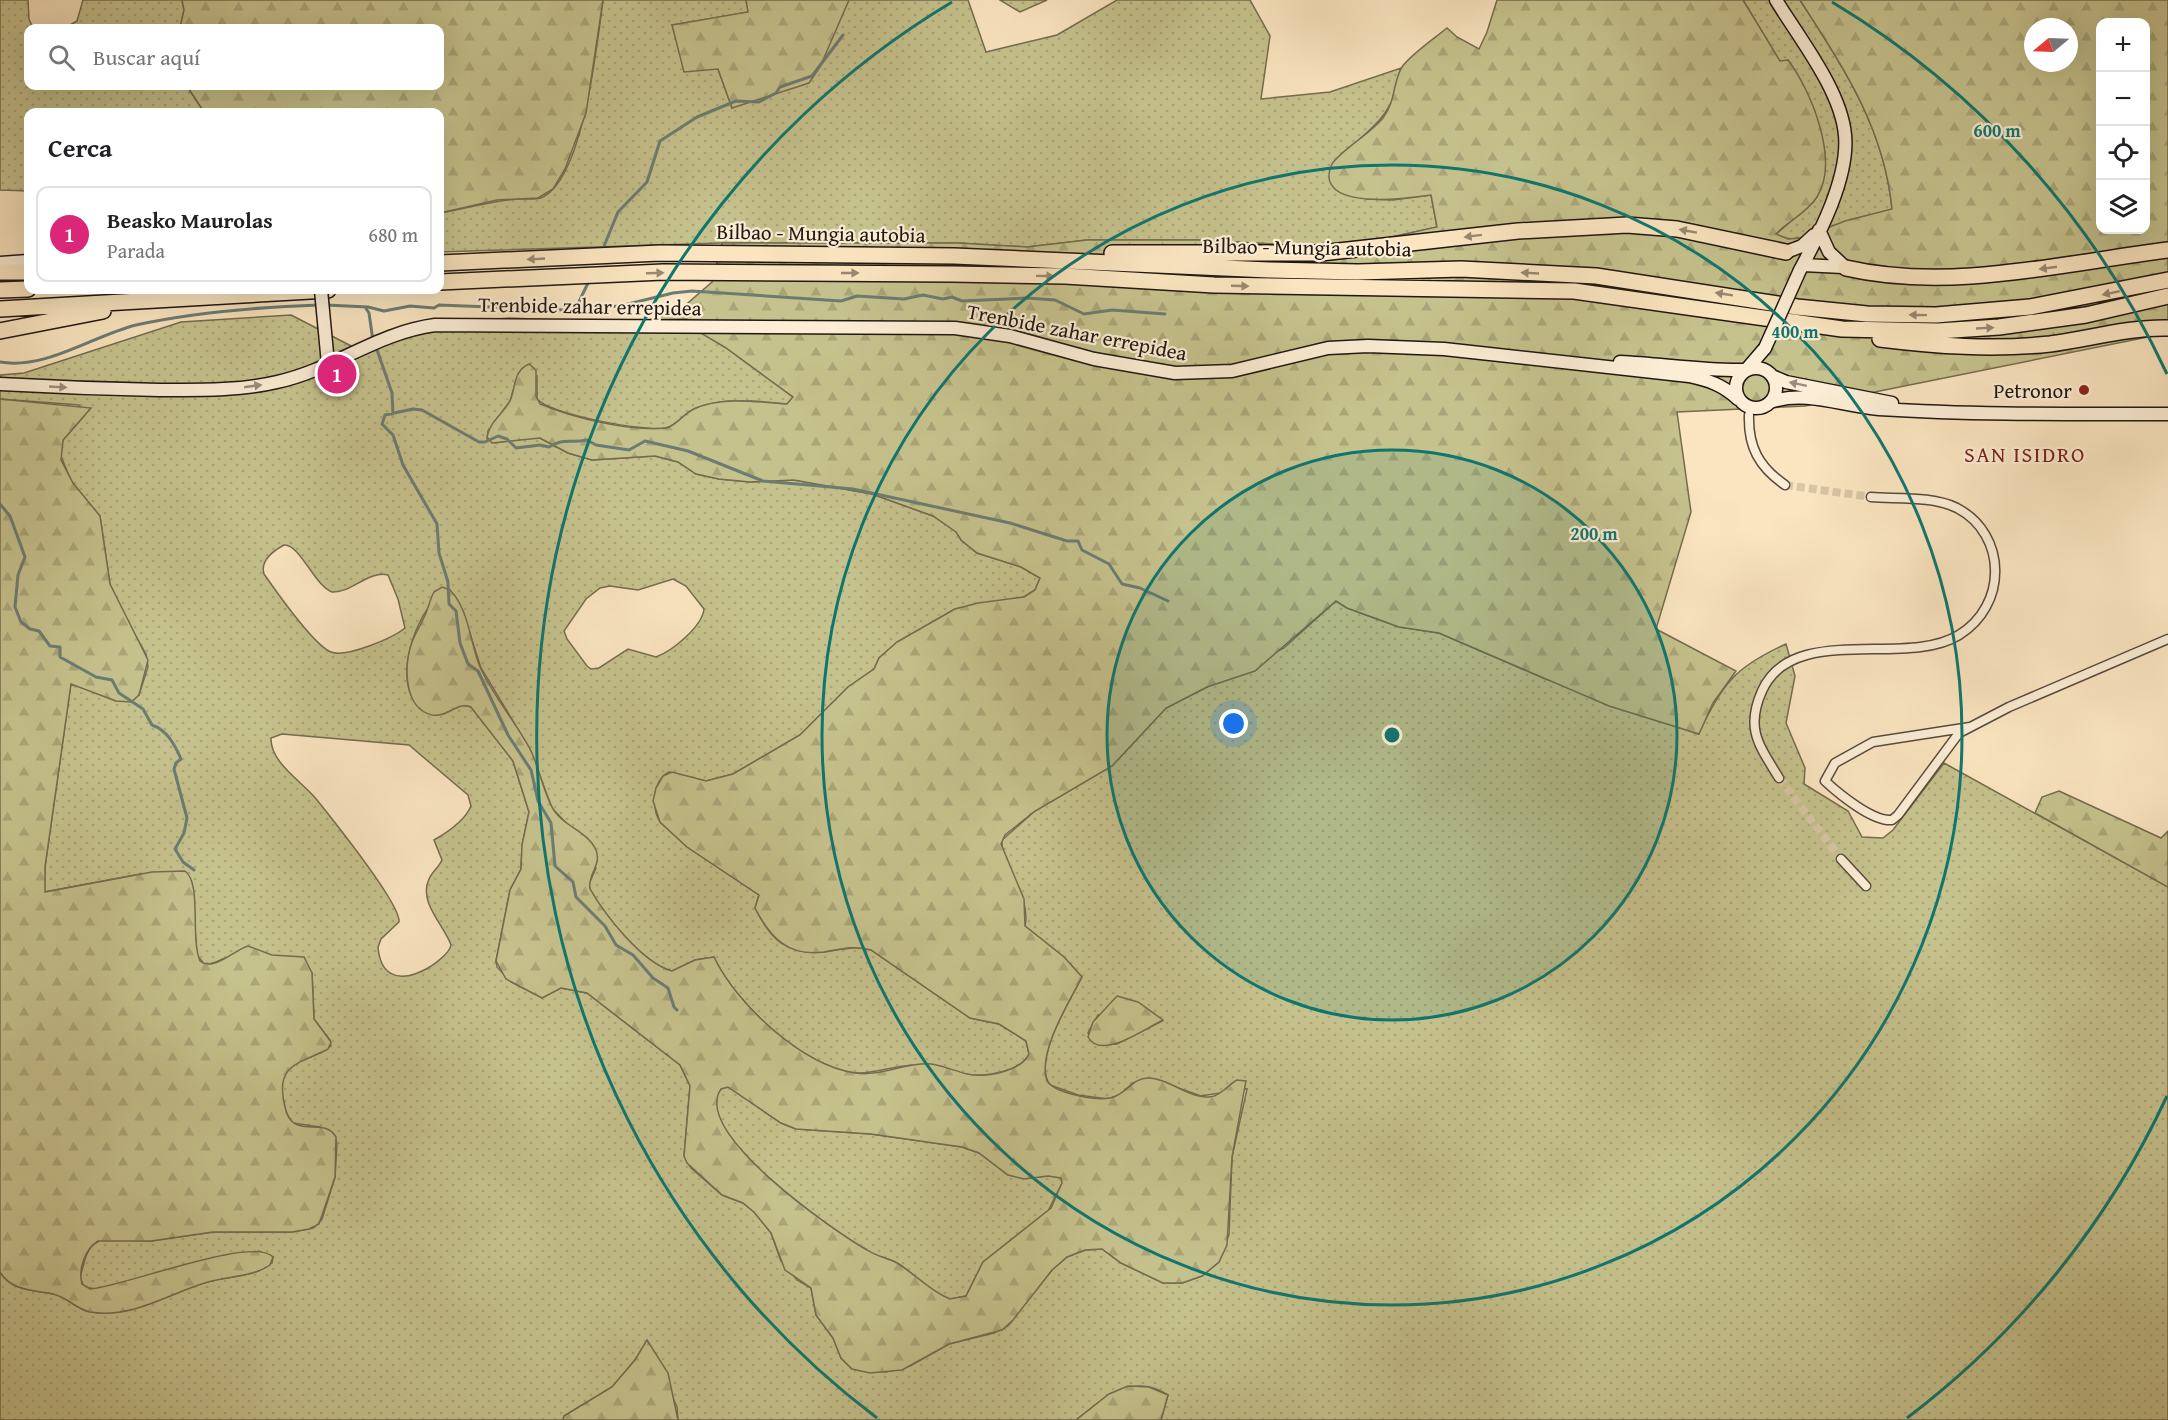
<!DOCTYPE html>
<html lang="es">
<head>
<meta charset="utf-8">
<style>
  :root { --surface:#fff; --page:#f2f2f2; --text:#202124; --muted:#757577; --line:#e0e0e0; --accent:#db2777 }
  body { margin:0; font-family:"Gentium Book Plus",serif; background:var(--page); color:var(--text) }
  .controls { position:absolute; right:18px; top:18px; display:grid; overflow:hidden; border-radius:12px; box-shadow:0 6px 24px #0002 }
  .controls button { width:54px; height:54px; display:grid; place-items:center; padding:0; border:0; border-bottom:2px solid var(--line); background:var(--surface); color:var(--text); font:30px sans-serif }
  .compass { position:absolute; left:2024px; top:18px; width:54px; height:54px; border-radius:50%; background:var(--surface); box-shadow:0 6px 24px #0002; rotate:251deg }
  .you { position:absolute; left:1234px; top:724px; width:21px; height:21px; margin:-15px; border:4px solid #fff; border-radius:50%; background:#1a73e8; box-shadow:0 0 0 9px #1a73e833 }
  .badge { display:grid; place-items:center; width:39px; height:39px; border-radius:50%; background:var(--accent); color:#fff; font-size:20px; font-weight:700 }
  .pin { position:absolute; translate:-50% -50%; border:3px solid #fff; box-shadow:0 2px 6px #0006 }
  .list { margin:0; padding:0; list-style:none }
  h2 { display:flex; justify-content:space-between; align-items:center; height:78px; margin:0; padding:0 24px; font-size:26px }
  h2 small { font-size:20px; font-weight:400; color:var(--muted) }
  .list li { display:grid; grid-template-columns:39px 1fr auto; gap:18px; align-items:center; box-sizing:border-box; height:96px; margin:0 12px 12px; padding:0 12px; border:2px solid var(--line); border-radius:12px }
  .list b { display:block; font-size:22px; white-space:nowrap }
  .list p { margin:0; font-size:20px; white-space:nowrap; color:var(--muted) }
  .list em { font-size:20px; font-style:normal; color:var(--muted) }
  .icon { flex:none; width:33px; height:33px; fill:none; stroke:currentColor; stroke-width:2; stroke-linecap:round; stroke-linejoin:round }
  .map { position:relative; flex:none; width:2168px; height:1420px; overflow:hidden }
  .search { position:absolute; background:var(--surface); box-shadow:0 6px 24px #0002; left:24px; top:24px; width:420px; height:66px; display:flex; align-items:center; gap:15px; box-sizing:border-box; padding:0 21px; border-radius:12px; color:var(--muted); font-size:22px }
  .panel { position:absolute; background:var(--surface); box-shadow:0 6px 24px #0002; left:24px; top:108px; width:420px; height:186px; border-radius:12px }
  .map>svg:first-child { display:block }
  .green { fill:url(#green-dots); stroke:#746c4f; stroke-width:1.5; fill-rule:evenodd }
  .forest { fill:url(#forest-firs); stroke:#746c4f; stroke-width:1.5; fill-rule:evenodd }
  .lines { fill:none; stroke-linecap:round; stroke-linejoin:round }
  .stream { stroke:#6c7c73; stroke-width:3 }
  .street-tunnel { stroke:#d9c6a6; stroke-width:8; stroke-dasharray:8 4; stroke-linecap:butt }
  .street-casing { stroke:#574a3d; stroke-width:11 }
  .secondary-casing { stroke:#211711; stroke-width:15 }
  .highway-casing { stroke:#211711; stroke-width:18 }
  .street { stroke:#fceed6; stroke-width:8 }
  .secondary { stroke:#fceed6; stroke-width:12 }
  .highway { stroke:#fae5c0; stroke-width:15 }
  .secondary-bridge-casing { stroke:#211711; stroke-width:15; stroke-linecap:butt }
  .secondary-bridge { stroke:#fceed6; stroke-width:12 }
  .oneway { fill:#988871 }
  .oneway2 { fill:#998d7d }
  .ring { fill:none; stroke:#0f766e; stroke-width:3 }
  .poi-dot { fill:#8f2418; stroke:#fceed6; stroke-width:2 }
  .labels { text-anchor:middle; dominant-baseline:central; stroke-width:4.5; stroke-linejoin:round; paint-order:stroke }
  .street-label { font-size:21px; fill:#211711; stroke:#fceed6 }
  .poi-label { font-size:21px; fill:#211711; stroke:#fceed6; text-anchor:end }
  .neighbourhood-label { font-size:22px; letter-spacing:1.5px; fill:#7a1f14; stroke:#fceed6 }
  .centre { fill:#0f766e; stroke:#fceed6; stroke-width:3 }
  .ring-label { font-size:18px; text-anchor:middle; font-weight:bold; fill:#0f766e; stroke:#fceed6; stroke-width:4.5; stroke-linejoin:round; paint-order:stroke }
</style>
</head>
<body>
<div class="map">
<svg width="2168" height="1420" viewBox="0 0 2168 1420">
  <defs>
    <pattern id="green-dots" width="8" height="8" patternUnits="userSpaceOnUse" patternTransform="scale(1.5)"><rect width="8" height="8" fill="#c6c28d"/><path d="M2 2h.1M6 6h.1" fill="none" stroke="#aaa679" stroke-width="1.8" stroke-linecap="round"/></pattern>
    <pattern id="forest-firs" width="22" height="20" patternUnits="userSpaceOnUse" patternTransform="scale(1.5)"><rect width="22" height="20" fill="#c6c28d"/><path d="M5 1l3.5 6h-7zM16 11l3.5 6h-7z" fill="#aaa679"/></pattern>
  </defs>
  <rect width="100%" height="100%" fill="#fae5c0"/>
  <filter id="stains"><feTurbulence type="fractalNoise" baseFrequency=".00333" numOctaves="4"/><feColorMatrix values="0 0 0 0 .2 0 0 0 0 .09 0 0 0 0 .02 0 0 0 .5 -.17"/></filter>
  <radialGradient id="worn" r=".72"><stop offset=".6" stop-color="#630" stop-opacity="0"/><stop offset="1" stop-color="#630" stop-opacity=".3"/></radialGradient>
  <path class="green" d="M0,0H28L29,19L33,28H28V86H187L204,112H28V191L0,190Z
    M83,0H182L184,10L180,28H65L77,21Z
    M603,0H746L749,12L672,25L718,69L732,108L841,13L849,0H968L986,52L1057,35L1117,0H1250L1270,36L1261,99L1330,92L1401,68C1395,119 1367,130 1334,162L1366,199L1393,200L1431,195L1437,227L1342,248L1200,240H1087L1027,247L958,243H722L440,252V213C467,209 492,200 520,199C527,199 537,200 543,197C584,176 597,43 603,0Z
    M1000,0H1047L1020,12Z
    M1743,0H1800C1843,67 1884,127 1892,209C1879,215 1865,215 1851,220C1827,227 1801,247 1775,235L1814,201L1825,153L1814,109L1788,60L1780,62Z
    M291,315L361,351L385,332L398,328L509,318L604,322L687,319L793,397L787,404C758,401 723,397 696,408C684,413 678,426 665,428C645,432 549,414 537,399V376L518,374L510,401L488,431L487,439L496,443L525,437L540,438L568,453L592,460L655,456L678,462L696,474L719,479L750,482L794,480L872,494L933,516L957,532L961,540L977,553L1021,567L1040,578L1035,590L1024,597L955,609L897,642L879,658L874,669L848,687L800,735L733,774L706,781L669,772C653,780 651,807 660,822L687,847L759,895L755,908C771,940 786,955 824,952C841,950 853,945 871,950L970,1018L999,1024L1026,1041L1029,1054C1021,1071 989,1076 971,1075C951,1073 934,1063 913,1065C875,1068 864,1082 824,1064C783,1046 733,997 714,957L695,960L672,971C642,963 605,915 590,889L589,884L596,868L569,826L552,808L530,749L481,668L464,615L450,590L448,588C442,594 433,601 428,608C412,632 398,674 414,701L444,714L462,705L471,707L513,761L529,812L522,845L521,869L510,890L496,961L497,967L511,982L542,998L561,988L587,993L680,1065L690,1086L684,1156L691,1168L722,1195L743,1203L754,1212L771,1233L781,1261L797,1280L811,1288L816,1315L833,1338L841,1358L852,1369L886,1372L910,1366L949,1344L994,1333L1008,1326L1052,1270L1067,1257L1085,1250L1102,1249L1121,1263L1163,1283H1182L1202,1276L1219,1262L1229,1234L1232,1157L1247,1089L1201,1096L1153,1079L1133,1083L1119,1095L1108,1099L1078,1095L1050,1085C1032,1061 1070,1000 1082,977L1064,957L1025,926C1032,897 1000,862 1002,840L1035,811L1112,766L1166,708L1284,648L1336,601L1347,608L1399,627L1439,633L1543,678L1698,734C1724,683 1733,668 1786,644L1795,676L1786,723L1805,768L1804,784L1848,811L1862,837L1883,838L1893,830L1944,763L2168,887V1420H1161L1168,1395C1132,1372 1104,1398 1076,1420H678L677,1407L647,1341L635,1360L612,1387L564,1416L563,1420H0V1272C11,1291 35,1290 54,1294C68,1297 76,1310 91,1312C133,1318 167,1294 206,1282C227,1276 254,1278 272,1263L273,1257L259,1251L96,1289L84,1287L80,1277L86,1256L91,1246L102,1239L151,1241L213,1232H292L313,1228L322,1219L335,1177L337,1143L333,1133L320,1127L293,1123C286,1115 284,1106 282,1096C278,1057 310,1064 331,1046L330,1040L314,1019L312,973C280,955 263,949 226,958C218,960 213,965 204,964L197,955L194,917L140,874L44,892L45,867L71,683L116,701L139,695L148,667L146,654L122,612L110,584L100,516L72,483L60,454L63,440L85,415L79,405L0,399V375L24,373L181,322ZM284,545C300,544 314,585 332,592C352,593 369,570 388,575L398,599L405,628C393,638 346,658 331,652C313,645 276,591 264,574C260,561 273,551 284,545ZM673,579L686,586L704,609C702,627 672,651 656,657L628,649L599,668L591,669L587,666L567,639L564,631L586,599L600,588L610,586L638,590ZM282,734L409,745L468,795L471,806C465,821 448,832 434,840L442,860C439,867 432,872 429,879C418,902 444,925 451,945C449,960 383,1006 378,947L381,939L399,922C401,904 332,819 317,800C303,782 270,763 271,738ZM1147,1009L1162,1021L1117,1044L1099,1045L1088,1033L1098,1015Z
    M728,1087L781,1123L796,1129L871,1134L962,1147L979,1153L1008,1175L1031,1178L1055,1175L1061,1178L1062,1183L1048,1211L983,1262L966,1296L950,1299C931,1292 915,1274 897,1263C887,1258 876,1256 867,1250C834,1231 691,1133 720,1089Z"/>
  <path class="forest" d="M182,0H603L586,113L565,169L553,189L538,198L497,200L440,213V112H204L187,86H440V28H180L184,10Z
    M746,0H849L820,67L809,83L732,108L718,69L684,72L672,25L748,12Z
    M1497,0H1743L1780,61L1788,60C1811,90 1840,161 1817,197C1807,213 1788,221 1776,234L1788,239L1802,238L1845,221L1892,209C1884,127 1843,67 1800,0H2168V333L1805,406L1677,412L1691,512L1656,629L1736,671L1713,703L1699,734L1609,706L1439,633L1399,627L1347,608L1336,601L1255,671L1207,687L1166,708L1112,766L1035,811L1005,835L1001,844L1024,899L1025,926L1064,957L1082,977C1069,1002 1037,1053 1047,1081C1056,1094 1102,1103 1116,1096C1128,1091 1134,1078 1148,1078C1170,1078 1192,1102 1214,1096C1223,1093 1229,1084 1237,1080L1246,1081L1232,1157L1227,1245L1219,1262L1202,1276L1182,1283H1163L1121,1263L1102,1249L1085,1250L1067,1257L1052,1270L1013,1320L1002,1330L949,1344L902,1370L870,1373L852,1369L841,1358L833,1338L816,1315L811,1288L785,1270L771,1233L754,1212L743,1203L722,1195L687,1163L684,1156L690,1086L680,1065L587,993L561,988L542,998L506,979L496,961L510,890L521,869L522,845L529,812L513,761L471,707C457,701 447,718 432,715C403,708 404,665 412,642C416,632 422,623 426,613C429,606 430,599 434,592L442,587L450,590C469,609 470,643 480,667C493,696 515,721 530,749C539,767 542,787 551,805C560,826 587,830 596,850C602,865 587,875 590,889C605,915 642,963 672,971L695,960L714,957C736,1004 802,1065 855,1073C881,1077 905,1062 931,1064C944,1066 955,1071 967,1074C984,1078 1021,1072 1029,1054L1026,1041L999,1024L970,1018L871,950C854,945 841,949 824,952C788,957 770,937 755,908L759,895L687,847L660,822L653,801L656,788L663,776L672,772L706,781L733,774L800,735L848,687L874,669L879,658L897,642L955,609L978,603L1024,597L1035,590L1040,578L1021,567L977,553L961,540L956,532L933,516L872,494L794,480L750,482L719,479L696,474L678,462L655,456L592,460L568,453L540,438L492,443L487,437C490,421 503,414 510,401C516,387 513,371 529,364L536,370V396L540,404C574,418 631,432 667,428C678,424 683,414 694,409C721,396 759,402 787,404L793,397L726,348L699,332L687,319L649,320L682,308L712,282L722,243H958L1027,247L1087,240H1200L1342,248L1437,227L1431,195C1409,198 1340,208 1330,182C1328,176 1329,170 1332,164C1341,150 1369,135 1383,118C1396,101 1393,81 1402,67C1410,55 1435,38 1447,28L1457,37L1479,49L1487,32ZM2100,22H2146V230H2100ZM2033,27H2069V63H2033ZM728,1087L781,1123L796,1129L871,1134L962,1147L979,1153L1008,1175L1024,1179L1048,1176L1061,1178L1062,1183L1051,1208L983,1262L966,1296L950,1299C931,1292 915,1274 897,1263C887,1258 876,1256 867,1250C834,1231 691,1133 721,1089Z
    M0,399L91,408L63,440L61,460L73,483L100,516L110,584L148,660L139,695L131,702L116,701L71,684L45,867V892L152,872L185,871C202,883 190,937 200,961C214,972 234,950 248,946L272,955L304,957L312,973L314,1019L331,1042L328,1049C299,1064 274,1064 285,1107C286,1114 290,1122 298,1125C312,1130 327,1122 336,1137L335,1177L319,1224L309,1229L292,1232H213L151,1241H98C85,1249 78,1269 82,1284L90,1289C123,1287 252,1235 273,1257L270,1265C252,1277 229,1276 208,1282C169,1293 133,1319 90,1312C76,1309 67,1297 53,1294C34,1290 11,1291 0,1272Z
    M2059,791L2161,838L2168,831V887L2035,813L2042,797Z
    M1117,996L1138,1002L1163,1020C1146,1028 1101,1061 1088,1037L1093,1022Z
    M647,1340L668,1373L678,1420H563L564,1416L612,1387L635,1360Z
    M1128,1386L1149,1387L1168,1395L1161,1420H1076L1109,1394Z"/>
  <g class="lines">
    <path class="stream" d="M602,251L618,212L647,182L660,141L697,117L736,101L759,102L776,93L780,87L812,76L843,35
      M326,305L368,307L384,311L410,306L434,308L439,305L565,310L620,306L673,293L692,291L841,301L857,296L904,299L923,295L943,299L952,297L962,301L1027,298L1055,300L1084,314L1112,310L1165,314
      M365,307L369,313L373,341
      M576,308L589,281
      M376,347L392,393L393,414
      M0,362C46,370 92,336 136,325C191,313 262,307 319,305
      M0,504L10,516L25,557L18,575L15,607L21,622L30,629L39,631L50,646L60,647V657L96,677L112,680L119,693L143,709L152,725C167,730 175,745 181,759L176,763L174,769L187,818L184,833L175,849L183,862L194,870
      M677,1010L674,1007L668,988L653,978L633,955L616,945L605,926L576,897L573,882L555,866L551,823L538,801L531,770L508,735L478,671L468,664L460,643L456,611L449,604L448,582L439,553L437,524L403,465L393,435L382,424L385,415L413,409L422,410L479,442H485L498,436L507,439L516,448L540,445L549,447C567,437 569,444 587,440L596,445L629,450L645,441L688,451L763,481L853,489L1010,523L1067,541H1078L1082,550L1109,564L1122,584L1140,588L1168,601"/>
    <path class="street-tunnel" d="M1785,485L1871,497
      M1779,778L1841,859"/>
    <defs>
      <path id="street" d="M1749,415C1748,447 1759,467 1785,485
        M1970,727L1873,742L1835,763L1825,781C1839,794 1873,822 1892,820L1898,815L1959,733L2009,707L2168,639
        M1779,778C1759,745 1745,729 1762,691C1792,622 1906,668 1959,635C2007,606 2008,535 1957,508C1933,496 1897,499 1871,497
        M1841,859L1866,886"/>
      <path id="secondary" d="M1776,0C1799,38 1841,90 1845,135C1849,177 1820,233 1800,270
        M1819,230L1829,252L1846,268
        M1786,252L1802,246L1814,235
        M0,263L28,261
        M1803,265L1843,267
        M1620,362C1662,364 1703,371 1745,370
        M1736 388a20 20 0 1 1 40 0a20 20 0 1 1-40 0Z
        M1747,369L1765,348
        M1772,376L1786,382L1892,403
        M0,384C53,387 106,389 159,390C199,390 239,391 277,382C333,370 376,333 435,325L955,328L1010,336L1094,359L1175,373L1232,371L1328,348L1368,346L1444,349L1689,376C1708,380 1723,385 1738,399
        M1770,402C1806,390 1842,406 1879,409C1975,415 2072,414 2168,414"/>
      <path id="highway" d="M1112,253H1321L1518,231L1627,225L1677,229L1786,252
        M440,263L660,253L954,256L1269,270L1358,272L1461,269L1596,276L1797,307L1867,314L1936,315L2030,307L2168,280
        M1846,268C1950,292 2064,263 2168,250
        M0,272H28
        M440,282L663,272L952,274L1065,276L1214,285L1574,291L1842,329L1938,331L1999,327L2086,315L2168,296
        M0,290L28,289
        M0,309L328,290
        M0,331L103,311
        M1880,339C1937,346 1992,350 2050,344C2089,339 2128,327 2168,328"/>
    </defs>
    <use href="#street" class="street-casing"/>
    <use href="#secondary" class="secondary-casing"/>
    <use href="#highway" class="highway-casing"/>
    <use href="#street" class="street"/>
    <use href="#secondary" class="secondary"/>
    <use href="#highway" class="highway"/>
    <defs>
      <path id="secondary-bridge" d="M321,290L328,364
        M1765,348L1800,270"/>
    </defs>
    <use href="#secondary-bridge" class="secondary-bridge-casing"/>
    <use href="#secondary-bridge" class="secondary-bridge"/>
  </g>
  <defs><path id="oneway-solid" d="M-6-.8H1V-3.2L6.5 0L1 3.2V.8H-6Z" transform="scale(1.5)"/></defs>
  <g class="oneway">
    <use href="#oneway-solid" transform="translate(1688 231) rotate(-170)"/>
    <use href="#oneway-solid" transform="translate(1473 236) rotate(173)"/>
    <use href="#oneway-solid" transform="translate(536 259) rotate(177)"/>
    <use href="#oneway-solid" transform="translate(2048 268) rotate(172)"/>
    <use href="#oneway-solid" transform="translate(655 273) rotate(-2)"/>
    <use href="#oneway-solid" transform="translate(850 273)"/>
    <use href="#oneway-solid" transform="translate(1530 273) rotate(-177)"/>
    <use href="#oneway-solid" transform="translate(1045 276) rotate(1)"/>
    <use href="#oneway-solid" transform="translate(1240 286) rotate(2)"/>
    <use href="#oneway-solid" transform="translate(2111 293) rotate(168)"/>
    <use href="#oneway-solid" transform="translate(1724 294) rotate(-171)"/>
    <use href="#oneway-solid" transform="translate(1918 315) rotate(-179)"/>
    <use href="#oneway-solid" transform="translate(1985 328) rotate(-3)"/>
  </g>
  <g class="oneway2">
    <use href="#oneway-solid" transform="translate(1798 384) rotate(-168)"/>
    <use href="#oneway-solid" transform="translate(253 386) rotate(-8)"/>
    <use href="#oneway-solid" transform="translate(58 387) rotate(3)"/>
  </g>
  <circle cx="1392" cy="735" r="285" fill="#0f766e" fill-opacity=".12"/>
  <g class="ring">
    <circle cx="1392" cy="735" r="285"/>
    <circle cx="1392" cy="735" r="570"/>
    <path d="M2167 1096A855 855 0 0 1 1907 1418M877 1418A855 855 0 0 1 952 2M1832 2A855 855 0 0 1 2167 374"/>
  </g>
  <circle class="poi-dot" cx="2084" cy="390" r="6"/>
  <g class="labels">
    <g class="street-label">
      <text transform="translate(821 233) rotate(1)">Bilbao - Mungia autobia</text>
      <text transform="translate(1307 247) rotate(1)">Bilbao - Mungia autobia</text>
      <text transform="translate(590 306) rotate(1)">Trenbide zahar errepidea</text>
      <text transform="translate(1077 332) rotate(11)">Trenbide zahar errepidea</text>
    </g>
    <g class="poi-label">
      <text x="2072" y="390">Petronor</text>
    </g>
    <g class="neighbourhood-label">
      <text x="2025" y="454">SAN ISIDRO</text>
    </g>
  </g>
  <circle cx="1392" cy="735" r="9" class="centre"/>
  <g class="ring-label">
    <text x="1997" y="137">600 m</text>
    <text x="1795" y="338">400 m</text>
    <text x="1594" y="540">200 m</text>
  </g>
  <rect width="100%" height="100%" filter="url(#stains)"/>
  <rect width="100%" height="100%" fill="url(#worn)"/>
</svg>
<div class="controls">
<button>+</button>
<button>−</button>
<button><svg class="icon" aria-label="locate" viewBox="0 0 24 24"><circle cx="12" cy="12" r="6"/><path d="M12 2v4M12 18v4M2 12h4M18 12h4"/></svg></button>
<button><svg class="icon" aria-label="layers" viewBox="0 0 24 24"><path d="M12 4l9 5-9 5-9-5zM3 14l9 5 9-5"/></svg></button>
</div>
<svg class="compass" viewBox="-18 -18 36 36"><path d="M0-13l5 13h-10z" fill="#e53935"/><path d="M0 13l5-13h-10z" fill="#757577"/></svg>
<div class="you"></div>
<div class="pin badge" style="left:337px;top:374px">1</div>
<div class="search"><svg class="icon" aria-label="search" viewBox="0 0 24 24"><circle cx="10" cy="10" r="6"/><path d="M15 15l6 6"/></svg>Buscar aquí</div>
<section class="panel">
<h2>Cerca<small></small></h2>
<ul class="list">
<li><span class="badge">1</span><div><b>Beasko Maurolas</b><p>Parada</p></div><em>680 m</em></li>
</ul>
</section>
</div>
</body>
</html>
